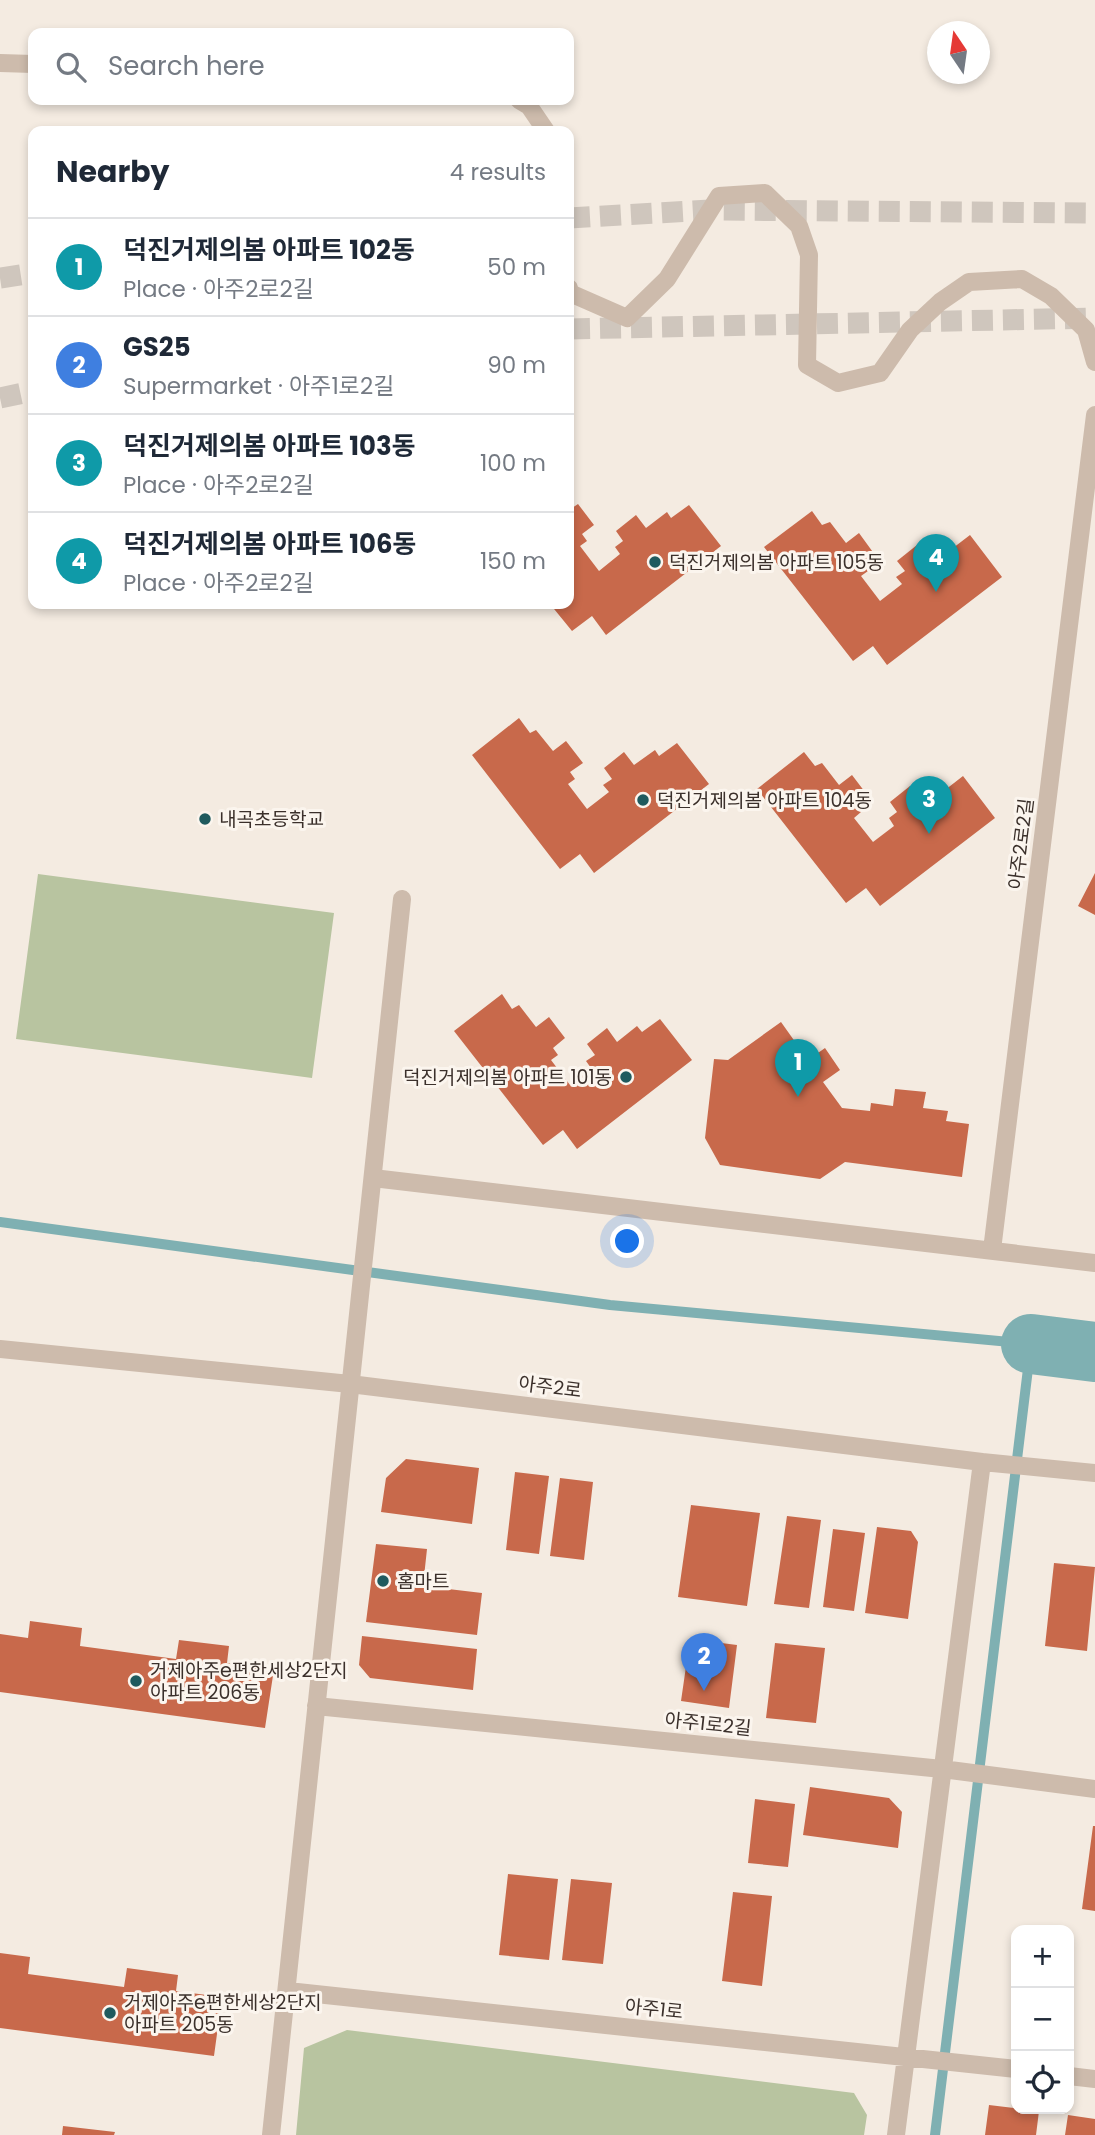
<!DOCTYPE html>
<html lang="en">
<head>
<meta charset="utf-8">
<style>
  :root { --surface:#fff; --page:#f6f6f7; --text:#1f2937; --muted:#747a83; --line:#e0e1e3; --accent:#1f5a5e }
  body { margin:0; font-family:Poppins,"Noto Sans KR",sans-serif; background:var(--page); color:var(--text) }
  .controls { position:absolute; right:21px; bottom:21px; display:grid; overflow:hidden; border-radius:14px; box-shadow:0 4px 10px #0003 }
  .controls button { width:63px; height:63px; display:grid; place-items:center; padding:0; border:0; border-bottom:2px solid var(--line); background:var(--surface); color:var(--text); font:35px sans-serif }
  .compass { position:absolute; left:927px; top:21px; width:63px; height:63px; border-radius:50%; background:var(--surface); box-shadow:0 4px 10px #0003; rotate:347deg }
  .you { position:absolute; left:628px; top:1242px; width:24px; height:24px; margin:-18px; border:5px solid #fff; border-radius:50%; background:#1a73e8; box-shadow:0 0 0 10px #1a73e833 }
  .badge { display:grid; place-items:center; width:46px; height:46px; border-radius:50%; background:var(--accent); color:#fff; font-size:23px; font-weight:700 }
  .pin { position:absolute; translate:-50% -58px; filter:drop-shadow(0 2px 4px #0008) }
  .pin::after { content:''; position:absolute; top:37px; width:24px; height:21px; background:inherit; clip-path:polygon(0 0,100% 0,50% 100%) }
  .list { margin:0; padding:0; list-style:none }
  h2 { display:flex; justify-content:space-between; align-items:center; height:91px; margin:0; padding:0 28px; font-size:30px }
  h2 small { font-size:23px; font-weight:400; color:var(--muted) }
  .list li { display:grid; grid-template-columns:46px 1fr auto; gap:21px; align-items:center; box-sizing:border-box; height:98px; padding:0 28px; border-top:2px solid var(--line) }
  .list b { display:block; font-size:26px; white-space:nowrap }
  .list p { margin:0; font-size:23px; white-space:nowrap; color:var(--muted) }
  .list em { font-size:23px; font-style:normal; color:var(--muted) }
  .icon { flex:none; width:38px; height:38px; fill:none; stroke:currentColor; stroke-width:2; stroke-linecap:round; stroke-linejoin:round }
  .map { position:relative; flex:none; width:1095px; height:2135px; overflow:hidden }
  .search { position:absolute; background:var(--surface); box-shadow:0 4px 10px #0003; left:28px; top:28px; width:546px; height:77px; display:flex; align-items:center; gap:18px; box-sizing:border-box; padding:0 24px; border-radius:14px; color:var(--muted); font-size:26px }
  .panel { position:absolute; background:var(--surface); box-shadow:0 4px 10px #0003; left:28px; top:126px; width:546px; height:483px; border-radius:14px }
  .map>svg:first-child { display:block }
  .green { fill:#b8c4a0 }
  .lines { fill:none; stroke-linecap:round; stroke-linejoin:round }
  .stream { stroke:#7fb0b2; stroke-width:10 }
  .river { stroke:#7fb0b2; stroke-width:60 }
  .building { fill:#c8694b }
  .highway-tunnel { stroke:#cfc6bd; stroke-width:21; stroke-dasharray:21 10; stroke-linecap:butt }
  .minor { stroke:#cdbbac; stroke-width:18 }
  .poi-dot { fill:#1f5a5e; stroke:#fbf5ee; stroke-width:2.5 }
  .labels { text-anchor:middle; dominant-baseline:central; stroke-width:6; stroke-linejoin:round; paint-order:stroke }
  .poi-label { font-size:19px; fill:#3b302b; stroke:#fbf5ee; text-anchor:start }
  .street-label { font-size:19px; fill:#3b302b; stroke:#fbf5ee }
</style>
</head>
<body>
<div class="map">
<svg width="1095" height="2135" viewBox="0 0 1095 2135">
  <rect width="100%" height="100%" fill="#f4ebe1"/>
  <path class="green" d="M38,874L334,913L312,1078L16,1039Z
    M347,2030L854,2093L867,2115L864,2135H296L304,2048Z"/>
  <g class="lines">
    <path class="stream" d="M0,1222L610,1305L1031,1344L935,2135"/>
    <path class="river" d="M1031,1344L1095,1352"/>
  </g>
  <path class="building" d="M578,504L594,525L582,534L587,541L580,546L599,571L620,554L615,547L623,541L616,531L636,515L646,528L667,512L671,518L689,505L721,546L606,635L592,616L572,631L550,604H569V510Z
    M812,511L822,525L830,522L846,543L859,533L875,555L863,564L868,571L861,576L880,601L902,584L896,577L905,571L897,561L917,545L928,557L948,542L953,548L970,535L1002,577L887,665L873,646L853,661L764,547Z
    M519,718L530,733L536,730L553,751L566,741L583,763L570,772L575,779L568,784L587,809L609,792L603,785L612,779L604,768L624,752L634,765L655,750L659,756L677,743L709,784L594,873L580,854L560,869L472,755Z
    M804,752L815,766L822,763L839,785L852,775L868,796L856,806L861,812L854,818L873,842L894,826L889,818L897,812L890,802L910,786L920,799L940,784L945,790L963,776L995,818L880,906L866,888L846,903L757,789Z
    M1095,873V915L1078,906Z
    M502,994L512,1009L519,1005L536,1027L549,1017L565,1038L553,1048L558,1055L551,1060L570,1085L591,1068L586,1061L595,1055L587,1044L607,1028L617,1042L637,1026L642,1032L660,1019L692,1060L577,1149L563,1130L543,1145L454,1031Z
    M781,1022L808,1060L825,1048L840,1070L823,1082L842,1108L870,1111L871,1103L893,1106L895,1089L926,1092L923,1108L948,1111L946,1121L969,1124L962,1177L845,1162L820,1179L720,1165L705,1138L714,1059L728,1060Z
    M406,1459L479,1468L472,1524L381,1512L386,1478Z
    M515,1472L549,1476L539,1554L506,1550Z
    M560,1478L593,1482L584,1560L550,1556Z
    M691,1505L760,1513L747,1606L678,1597Z
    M787,1516L821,1520L809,1608L774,1604Z
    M877,1527L911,1531L918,1542L908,1619L865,1613Z
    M833,1529L865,1533L854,1611L823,1607Z
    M376,1544L427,1549L423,1586L482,1593L477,1635L366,1622Z
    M1054,1563L1095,1567L1087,1651L1045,1646Z
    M30,1621L82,1628L80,1646L176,1659L179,1640L229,1646L227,1663L274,1669L265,1728L0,1692V1634L28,1638Z
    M362,1636L477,1649L473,1690L370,1678L359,1665Z
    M690,1639L737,1645L729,1708L681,1701Z
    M775,1643L825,1648L816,1723L766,1718Z
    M810,1787L889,1798L902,1812L898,1848L803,1835Z
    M755,1799L795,1804L788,1867L748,1863Z
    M1093,1826H1095V1911L1082,1909Z
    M508,1874L558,1879L549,1960L499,1955Z
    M571,1879L612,1883L603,1964L562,1960Z
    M733,1892L772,1896L762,1986L722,1981Z
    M0,1953L30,1957L28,1974L124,1987L127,1968L178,1975L176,1991L222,1997L214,2056L0,2028Z
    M989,2105L1039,2111L1036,2135H985Z
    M1068,2115L1095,2119V2135H1065Z
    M63,2126L115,2132L114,2135H62Z"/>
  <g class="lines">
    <path class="highway-tunnel" d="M569,218L710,210L1095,213
      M0,278L33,273
      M569,329L1095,318
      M0,398L33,391"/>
    <path class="minor" d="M0,63L33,64
      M519,100L529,106L546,131
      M569,288L570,293L627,318L667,279L719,196L765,193L799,226L809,255L807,365L838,383L880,373L910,330L940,302L969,282L1022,279L1051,296L1086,330L1095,362
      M1091,447L1095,415
      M373,1178L1095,1263
      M992,1250L1091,447L1095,448
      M0,1349L350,1384L982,1462L1095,1473
      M316,1706L942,1769L1095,1789
      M288,1991L1016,2069
      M1069,2076L1095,2079
      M271,2135L402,899
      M896,2135L982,1462"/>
  </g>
  <g class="poi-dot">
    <circle cx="655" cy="562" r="7"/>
    <circle cx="643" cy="800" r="7"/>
    <circle cx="205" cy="819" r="7"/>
    <circle cx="626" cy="1077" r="7"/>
    <circle cx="383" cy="1581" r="7"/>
    <circle cx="136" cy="1681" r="7"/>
    <circle cx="110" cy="2013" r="7"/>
  </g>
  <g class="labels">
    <g class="poi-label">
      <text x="669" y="562">덕진거제의봄 아파트 105동</text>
      <text x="657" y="800">덕진거제의봄 아파트 104동</text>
      <text x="219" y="819">내곡초등학교</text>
      <text x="612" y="1077" text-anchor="end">덕진거제의봄 아파트 101동</text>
      <text x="397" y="1581">홈마트</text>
      <text x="150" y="1670">거제아주e편한세상2단지<tspan x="150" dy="22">아파트 206동</tspan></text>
      <text x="124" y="2002">거제아주e편한세상2단지<tspan x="124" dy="22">아파트 205동</tspan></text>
    </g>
    <g class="street-label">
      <text transform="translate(1021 844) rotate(-83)">아주2로2길</text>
      <text transform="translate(550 1387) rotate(7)">아주2로</text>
      <text transform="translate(708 1724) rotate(6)">아주1로2길</text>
      <text transform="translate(654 2009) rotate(6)">아주1로</text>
    </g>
  </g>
</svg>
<div class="controls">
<button>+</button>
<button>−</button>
<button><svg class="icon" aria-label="locate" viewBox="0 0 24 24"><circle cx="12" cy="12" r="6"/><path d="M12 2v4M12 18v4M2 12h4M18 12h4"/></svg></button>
</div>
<svg class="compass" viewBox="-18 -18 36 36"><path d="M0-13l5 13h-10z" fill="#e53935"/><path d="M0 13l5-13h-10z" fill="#747a83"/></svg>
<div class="you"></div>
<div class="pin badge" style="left:798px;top:1097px;background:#0f9aa8">1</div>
<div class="pin badge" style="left:704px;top:1691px;background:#3f7fe0">2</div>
<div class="pin badge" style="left:929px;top:834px;background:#0f9aa8">3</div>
<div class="pin badge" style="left:936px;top:592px;background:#0f9aa8">4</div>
<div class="search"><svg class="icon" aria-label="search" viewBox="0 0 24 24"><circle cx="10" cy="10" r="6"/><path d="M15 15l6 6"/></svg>Search here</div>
<section class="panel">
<h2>Nearby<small>4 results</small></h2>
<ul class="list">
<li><span class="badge" style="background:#0f9aa8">1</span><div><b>덕진거제의봄 아파트 102동</b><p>Place · 아주2로2길</p></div><em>50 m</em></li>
<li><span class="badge" style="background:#3f7fe0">2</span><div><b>GS25</b><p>Supermarket · 아주1로2길</p></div><em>90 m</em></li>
<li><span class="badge" style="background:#0f9aa8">3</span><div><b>덕진거제의봄 아파트 103동</b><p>Place · 아주2로2길</p></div><em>100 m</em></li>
<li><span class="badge" style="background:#0f9aa8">4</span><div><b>덕진거제의봄 아파트 106동</b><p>Place · 아주2로2길</p></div><em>150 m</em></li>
</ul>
</section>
</div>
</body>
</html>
